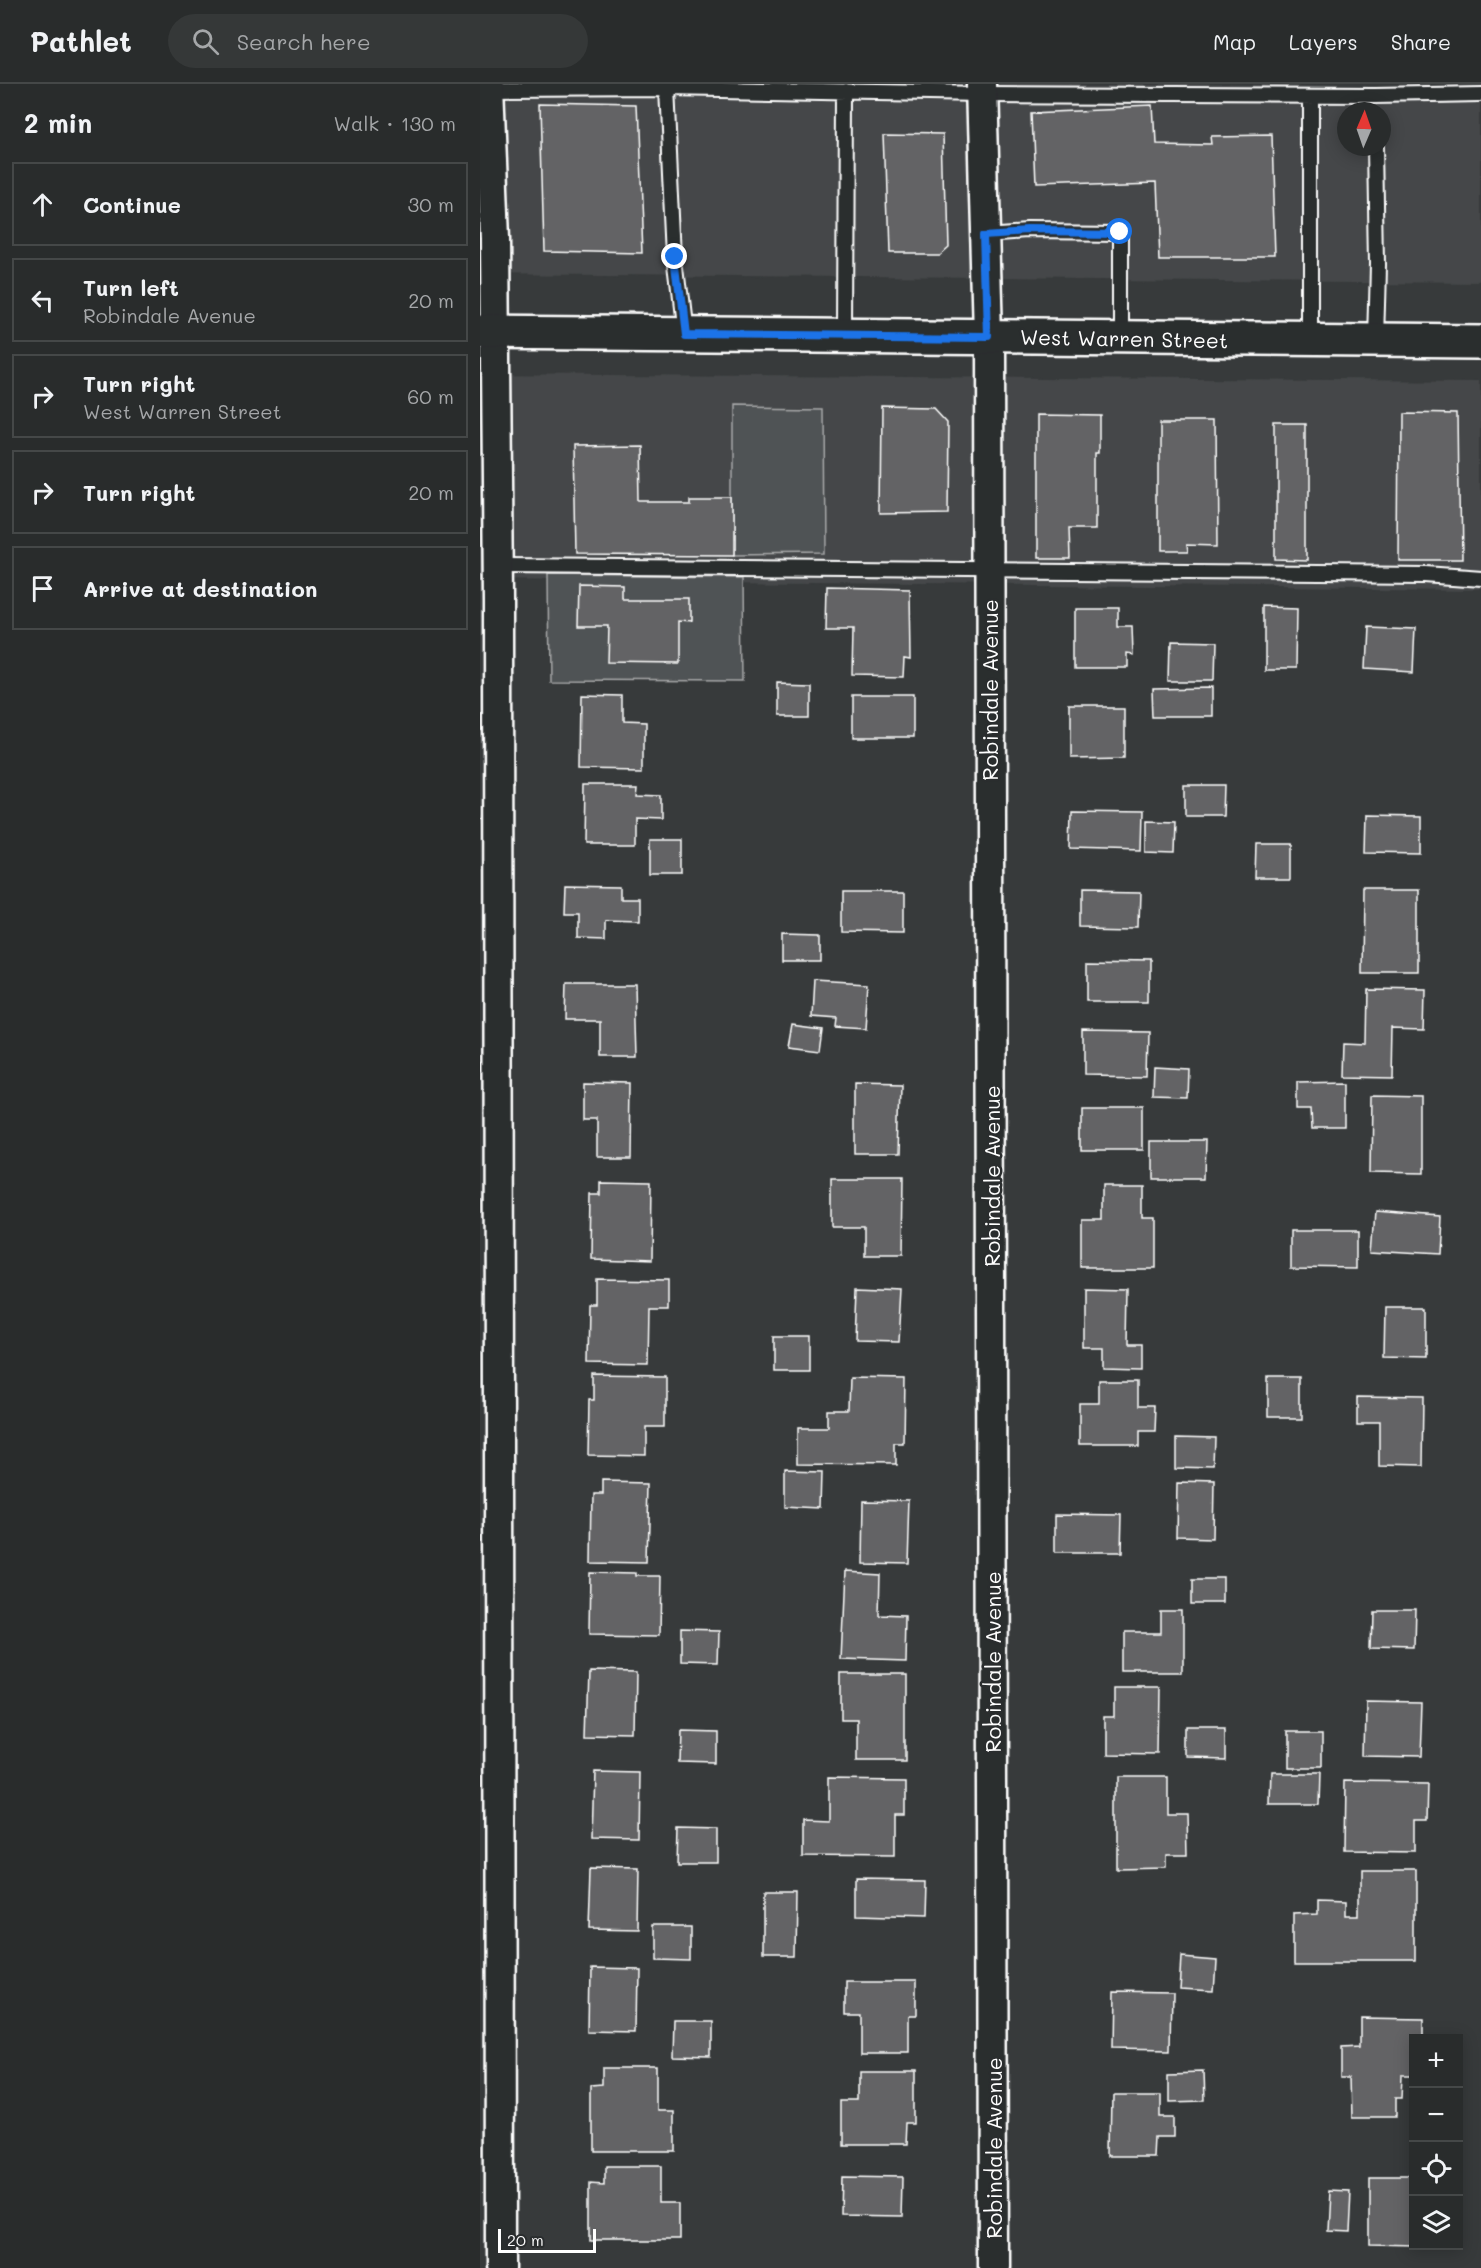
<!DOCTYPE html>
<html lang="en">
<head>
<meta charset="utf-8">
<style>
  :root { --surface:#292c2c; --page:#353838; --text:#f1f3f6; --muted:#a5a7a9; --line:#454848 }
  body { margin:0; font-family:Mali,sans-serif; background:var(--page); color:var(--text) }
  .controls { position:absolute; right:18px; bottom:18px; display:grid; overflow:hidden; border-radius:0px; box-shadow:0 3px 15px #0003 }
  .controls button { width:54px; height:54px; display:grid; place-items:center; padding:0; border:0; border-bottom:2px solid var(--line); background:var(--surface); color:var(--text); font:30px sans-serif }
  .compass { position:absolute; left:857px; top:18px; width:54px; height:54px; border-radius:50%; background:var(--surface); box-shadow:0 3px 15px #0003; rotate:2deg }
  .scale { position:absolute; left:18px; bottom:15px; width:98px; box-sizing:border-box; padding-left:6px; border:3px solid #fff; border-top:0; font-size:16px; line-height:21px; white-space:nowrap; color:#fff; -webkit-text-stroke:4px #2a2d2e; paint-order:stroke }
  .stop { position:absolute; width:18px; height:18px; margin:-14px; border:4px solid #1a73e8; border-radius:50%; background:#fff }
  .stop.end { background:#1a73e8; border-color:#fff; box-shadow:0 2px 6px #0008 }
  .list { margin:0; padding:0; list-style:none }
  h2 { display:flex; justify-content:space-between; align-items:center; height:78px; margin:0; padding:0 24px; font-size:26px }
  h2 small { font-size:20px; font-weight:400; color:var(--muted) }
  .list li { display:grid; grid-template-columns:39px 1fr auto; gap:18px; align-items:center; box-sizing:border-box; height:84px; margin:0 12px 12px; padding:0 12px; border:2px solid var(--line); border-radius:0px }
  .list b { display:block; font-size:22px; white-space:nowrap }
  .list p { margin:0; font-size:20px; white-space:nowrap; color:var(--muted) }
  .list em { font-size:20px; font-style:normal; color:var(--muted) }
  .icon { flex:none; width:33px; height:33px; fill:none; stroke:currentColor; stroke-width:2; stroke-linecap:round; stroke-linejoin:round }
  .map { position:relative; flex:none; width:1001px; height:2184px; overflow:hidden }
  header { display:flex; align-items:center; gap:36px; box-sizing:border-box; height:84px; padding:0 30px; background:var(--surface); border-bottom:2px solid var(--line) }
  header strong { font-size:28px }
  nav { display:flex; gap:33px; margin-inline-start:auto; font-size:21px }
  .search { width:420px; height:54px; background:var(--page); display:flex; align-items:center; gap:15px; box-sizing:border-box; padding:0 21px; border-radius:33px; color:var(--muted); font-size:22px }
  main { display:flex }
  aside { flex:1; background:var(--surface) }
  .map>svg:first-child { display:block }
  .built { fill:#444748; fill-rule:evenodd }
  .green { fill:#505354; stroke:#a8a9aa; stroke-width:1.5 }
  .building { fill:#636465; stroke:#fff; stroke-width:1.5 }
  .lines { fill:none; stroke-linecap:round; stroke-linejoin:round }
  .service-casing { stroke:#fff; stroke-width:18 }
  .minor-casing { stroke:#fff; stroke-width:33 }
  .secondary-casing { stroke:#fff; stroke-width:38 }
  .service { stroke:#2a2d2e; stroke-width:14 }
  .minor { stroke:#2a2d2e; stroke-width:28 }
  .secondary { stroke:#2a2d2e; stroke-width:33 }
  .route { stroke:#1a73e8; stroke-width:8 }
  .labels { text-anchor:middle; dominant-baseline:central; stroke-width:5; stroke-linejoin:round; paint-order:stroke }
  .street-label { font-size:21px; fill:#fff; stroke:#2a2d2e }
</style>
</head>
<body>
<header>
<strong>Pathlet</strong>
<div class="search"><svg class="icon" aria-label="search" viewBox="0 0 24 24"><circle cx="10" cy="10" r="6"/><path d="M15 15l6 6"/></svg>Search here</div>
<nav><a>Map</a><a>Layers</a><a>Share</a></nav>
</header>
<main>
<aside>
<h2>2 min<small>Walk · 130 m</small></h2>
<ul class="list">
<li><svg class="icon" aria-label="ahead" viewBox="0 0 24 24"><path d="M12 20V5M6 11l6-6 6 6"/></svg><div><b>Continue</b></div><em>30 m</em></li>
<li><svg class="icon" aria-label="left" viewBox="0 0 24 24"><path d="M17 20v-9H6M10 6l-5 5 5 5"/></svg><div><b>Turn left</b><p>Robindale Avenue</p></div><em>20 m</em></li>
<li><svg class="icon" aria-label="right" viewBox="0 0 24 24"><path d="M7 20v-9h11M14 6l5 5-5 5"/></svg><div><b>Turn right</b><p>West Warren Street</p></div><em>60 m</em></li>
<li><svg class="icon" aria-label="right" viewBox="0 0 24 24"><path d="M7 20v-9h11M14 6l5 5-5 5"/></svg><div><b>Turn right</b></div><em>20 m</em></li>
<li><svg class="icon" aria-label="arrive" viewBox="0 0 24 24"><path d="M6 21V4h12l-3 4 3 4H6"/></svg><div><b>Arrive at destination</b></div></li>
</ul>
</aside>
<div class="map">
<svg width="1001" height="2184" viewBox="0 0 1001 2184">
  <rect width="100%" height="100%" fill="#373a3b"/>
  <filter id="ink" filterUnits="userSpaceOnUse"><feTurbulence type="fractalNoise" baseFrequency=".0167" numOctaves="2"/><feDisplacementMap in="SourceGraphic" scale="12" xChannelSelector="R" yChannelSelector="G"/><feConvolveMatrix kernelMatrix="1 2 1 2 8 2 1 2 1" color-interpolation-filters="sRGB"/></filter>
  <g filter="url(#ink)">
    <path class="built" d="M0,0H718L1001,4V198L0,190ZM866,27H902V63H866Z
      M0,290L1001,297V505L0,496Z"/>
    <path class="green" d="M252,322L343,323L344,470L252,471Z
      M68,491L264,493L265,597L69,596Z"/>
    <path class="building" d="M60,20L156,22L162,169L64,167Z
      M672,22L674,60L733,61L732,53L791,52L795,173H678L675,99L554,103L551,27Z
      M404,49L463,50L466,161L457,169H408Z
      M402,324L456,325L468,338L467,428L401,429Z
      M919,328L978,329L980,476H918Z
      M556,330L620,331V369H617V444H589L590,474H556Z
      M678,336H737L738,460L706,459L707,467H678Z
      M796,341H827V476L796,475Z
      M160,361L161,418H209V413H252V471L95,470L93,362Z
      M99,502L145,503V515H209V539L198,538V580L126,579L127,542H98Z
      M347,504L430,506L431,573L425,572L424,593L372,592L373,544H346Z
      M784,523L817,524L816,586H784Z
      M595,524H638V543H653L654,571L647,570V583H595Z
      M886,543L936,545L934,588L884,585Z
      M691,558L733,559L732,597H690Z
      M297,598L329,599V632H297Z
      M731,604V632H675L674,605Z
      M102,610L142,611V639L164,640V684L101,683Z
      M371,613H433V654H371Z
      M589,622H644V674L589,675Z
      M105,700H158L157,710L181,711V736L155,735V761H104Z
      M706,701H744L743,733H706Z
      M592,727L662,728L661,767L591,765Z
      M887,731L941,732V769L886,768Z
      M666,737L694,738L693,769L666,768Z
      M170,755H202V791H170Z
      M776,760H811V793H775Z
      M85,800L141,801V814H158V837L126,836V855L98,854V828H84Z
      M600,806L659,807L658,843L600,842Z
      M883,806H939V889H882Z
      M361,807H423V849L361,848Z
      M302,850L340,851V876H302Z
      M607,876L669,877V918H607Z
      M333,897L389,900L386,944L355,942L356,934L331,932Z
      M86,900H155L157,973H120V935H85Z
      M886,905L945,906L944,945L913,944L912,991L862,990L863,958L885,959Z
      M313,940L343,944L340,966L309,962Z
      M603,948L668,949L667,992L603,991Z
      M675,983L709,985L708,1014L674,1013Z
      M865,997V1044H832L831,1025H818V998Z
      M103,998L152,999L151,1073H117V1036H103Z
      M375,1000L420,1001L418,1070H375Z
      M892,1011L941,1012V1090L891,1089Z
      M602,1024H664V1066H602Z
      M671,1058H727L726,1093H671Z
      M352,1095H422L421,1172H384V1143H352Z
      M121,1096L171,1097L170,1177L111,1175L112,1109H121Z
      M624,1101H662V1134H673V1184H602V1136H624Z
      M895,1128L960,1133L958,1170L892,1166Z
      M811,1146H878V1183L811,1182Z
      M117,1195L189,1196V1222H169L168,1281L109,1280L110,1221H117Z
      M377,1203L422,1205L419,1258L375,1257Z
      M604,1204L648,1205L647,1261H661V1284L624,1283V1264H604Z
      M905,1223H946V1275L904,1274Z
      M294,1252H329V1286H294Z
      M114,1292L185,1293V1343H164V1372L108,1371L109,1316H114Z
      M370,1294L426,1295L425,1359H416V1381L318,1380V1344H349V1327H369Z
      M788,1295H822V1333H788Z
      M619,1296H658V1324H675L674,1348H658V1362H600V1320H619Z
      M878,1313L942,1314L941,1383L899,1382V1337H878Z
      M696,1352L734,1353L733,1385L696,1384Z
      M305,1387L345,1388L344,1425L305,1423Z
      M121,1398L171,1399L169,1478L110,1477L111,1411H121Z
      M699,1399L734,1400L733,1455L698,1454Z
      M381,1416L429,1417L427,1479L380,1478Z
      M577,1430L641,1431L640,1469H577Z
      M365,1487L400,1489L399,1531L426,1532L425,1577L361,1575Z
      M110,1488L157,1489V1492H180L179,1551L109,1550Z
      M712,1495H745V1520H712Z
      M681,1525H703V1588H642V1548H681Z
      M892,1526H935L934,1566L891,1565Z
      M200,1547L239,1548L238,1581L200,1580Z
      M109,1587L156,1588L155,1651L107,1650Z
      M361,1590H425V1676H376V1635H361Z
      M634,1603H681L680,1670L623,1669V1632H634Z
      M886,1617L941,1618L939,1673L885,1672Z
      M198,1646L236,1647V1680L197,1679Z
      M708,1646H746V1674L708,1673Z
      M805,1647H841V1684H805Z
      M113,1687L160,1688L159,1756L111,1755Z
      M790,1690H839L838,1720H789Z
      M349,1693L424,1694V1731H415V1773L323,1772V1736L349,1737Z
      M636,1693H686V1729H707L708,1769H686V1783L636,1784Z
      M865,1699L948,1700L947,1737H936V1769L864,1768Z
      M198,1744L236,1745V1778H197Z
      M111,1784L158,1785L157,1847L109,1846Z
      M880,1787H936V1877H814V1831L837,1830V1816L866,1817V1830H880Z
      M376,1795L445,1796L444,1834L376,1832Z
      M283,1808H318L317,1873H283Z
      M173,1843H211V1875L173,1874Z
      M699,1870L735,1873L733,1905L697,1903Z
      M110,1883L157,1884L156,1947L109,1946Z
      M364,1898H436V1932H428V1969H379V1928H364Z
      M632,1908L692,1909L691,1967L631,1966Z
      M879,1933L943,1934V1954H934V1991H923L922,2015H915V2033H872L871,1993H861V1964L879,1963Z
      M193,1937H231V1973L192,1972Z
      M124,1984H178V2026H194V2067H111V2005L124,2004Z
      M723,1986L724,2016L689,2017V1987Z
      M379,1987H436V2038H427L426,2060H361V2019H379Z
      M631,2008H680V2033H695V2053H680L679,2072H630Z
      M124,2082H181V2119H200V2156H111V2098L124,2099Z
      M362,2092L423,2093L422,2133L361,2132Z
      M888,2094H934V2162L940,2163L888,2162Z
      M848,2107L868,2108L866,2147L846,2146Z"/>
    <g class="lines">
      <defs>
        <path id="service" d="M187,4L195,173L204,250
          M10,5L187,4L503,10L896,12L1001,10
          M830,12V256
          M506,150L550,147L640,148V254
          M365,251L366,7
          M896,256L898,180L896,63
          M17,482L946,490L1001,494"/>
        <path id="minor" d="M9,0L15,155L18,515L20,2184
          M502,0L509,253L513,2184"/>
        <path id="secondary" d="M0,248L1001,257"/>
      </defs>
      <use href="#service" class="service-casing"/>
      <use href="#minor" class="minor-casing"/>
      <use href="#secondary" class="secondary-casing"/>
      <use href="#service" class="service"/>
      <use href="#minor" class="minor"/>
      <use href="#secondary" class="secondary"/>
    </g>
  </g>
  <g class="lines" filter="url(#ink)">
    <path class="route" d="M195,173L204,250L509,253L506,150L550,147L640,148"/>
  </g>
  <g class="labels">
    <g class="street-label">
      <text transform="translate(644 254) rotate(1)">West Warren Street</text>
      <text transform="translate(509 606) rotate(-90)">Robindale Avenue</text>
      <text transform="translate(511 1092) rotate(-90)">Robindale Avenue</text>
      <text transform="translate(512 1578) rotate(-90)">Robindale Avenue</text>
      <text transform="translate(513 2064) rotate(-90)">Robindale Avenue</text>
    </g>
  </g>
</svg>
<div class="controls">
<button>+</button>
<button>−</button>
<button><svg class="icon" aria-label="locate" viewBox="0 0 24 24"><circle cx="12" cy="12" r="6"/><path d="M12 2v4M12 18v4M2 12h4M18 12h4"/></svg></button>
<button><svg class="icon" aria-label="layers" viewBox="0 0 24 24"><path d="M12 4l9 5-9 5-9-5zM3 14l9 5 9-5"/></svg></button>
</div>
<svg class="compass" viewBox="-18 -18 36 36"><path d="M0-13l5 13h-10z" fill="#e53935"/><path d="M0 13l5-13h-10z" fill="#a5a7a9"/></svg>
<div class="scale">20 m</div>
<div class="stop" style="left:640px;top:148px"></div>
<div class="stop end" style="left:195px;top:173px"></div>
</div>
</main>
</body>
</html>
